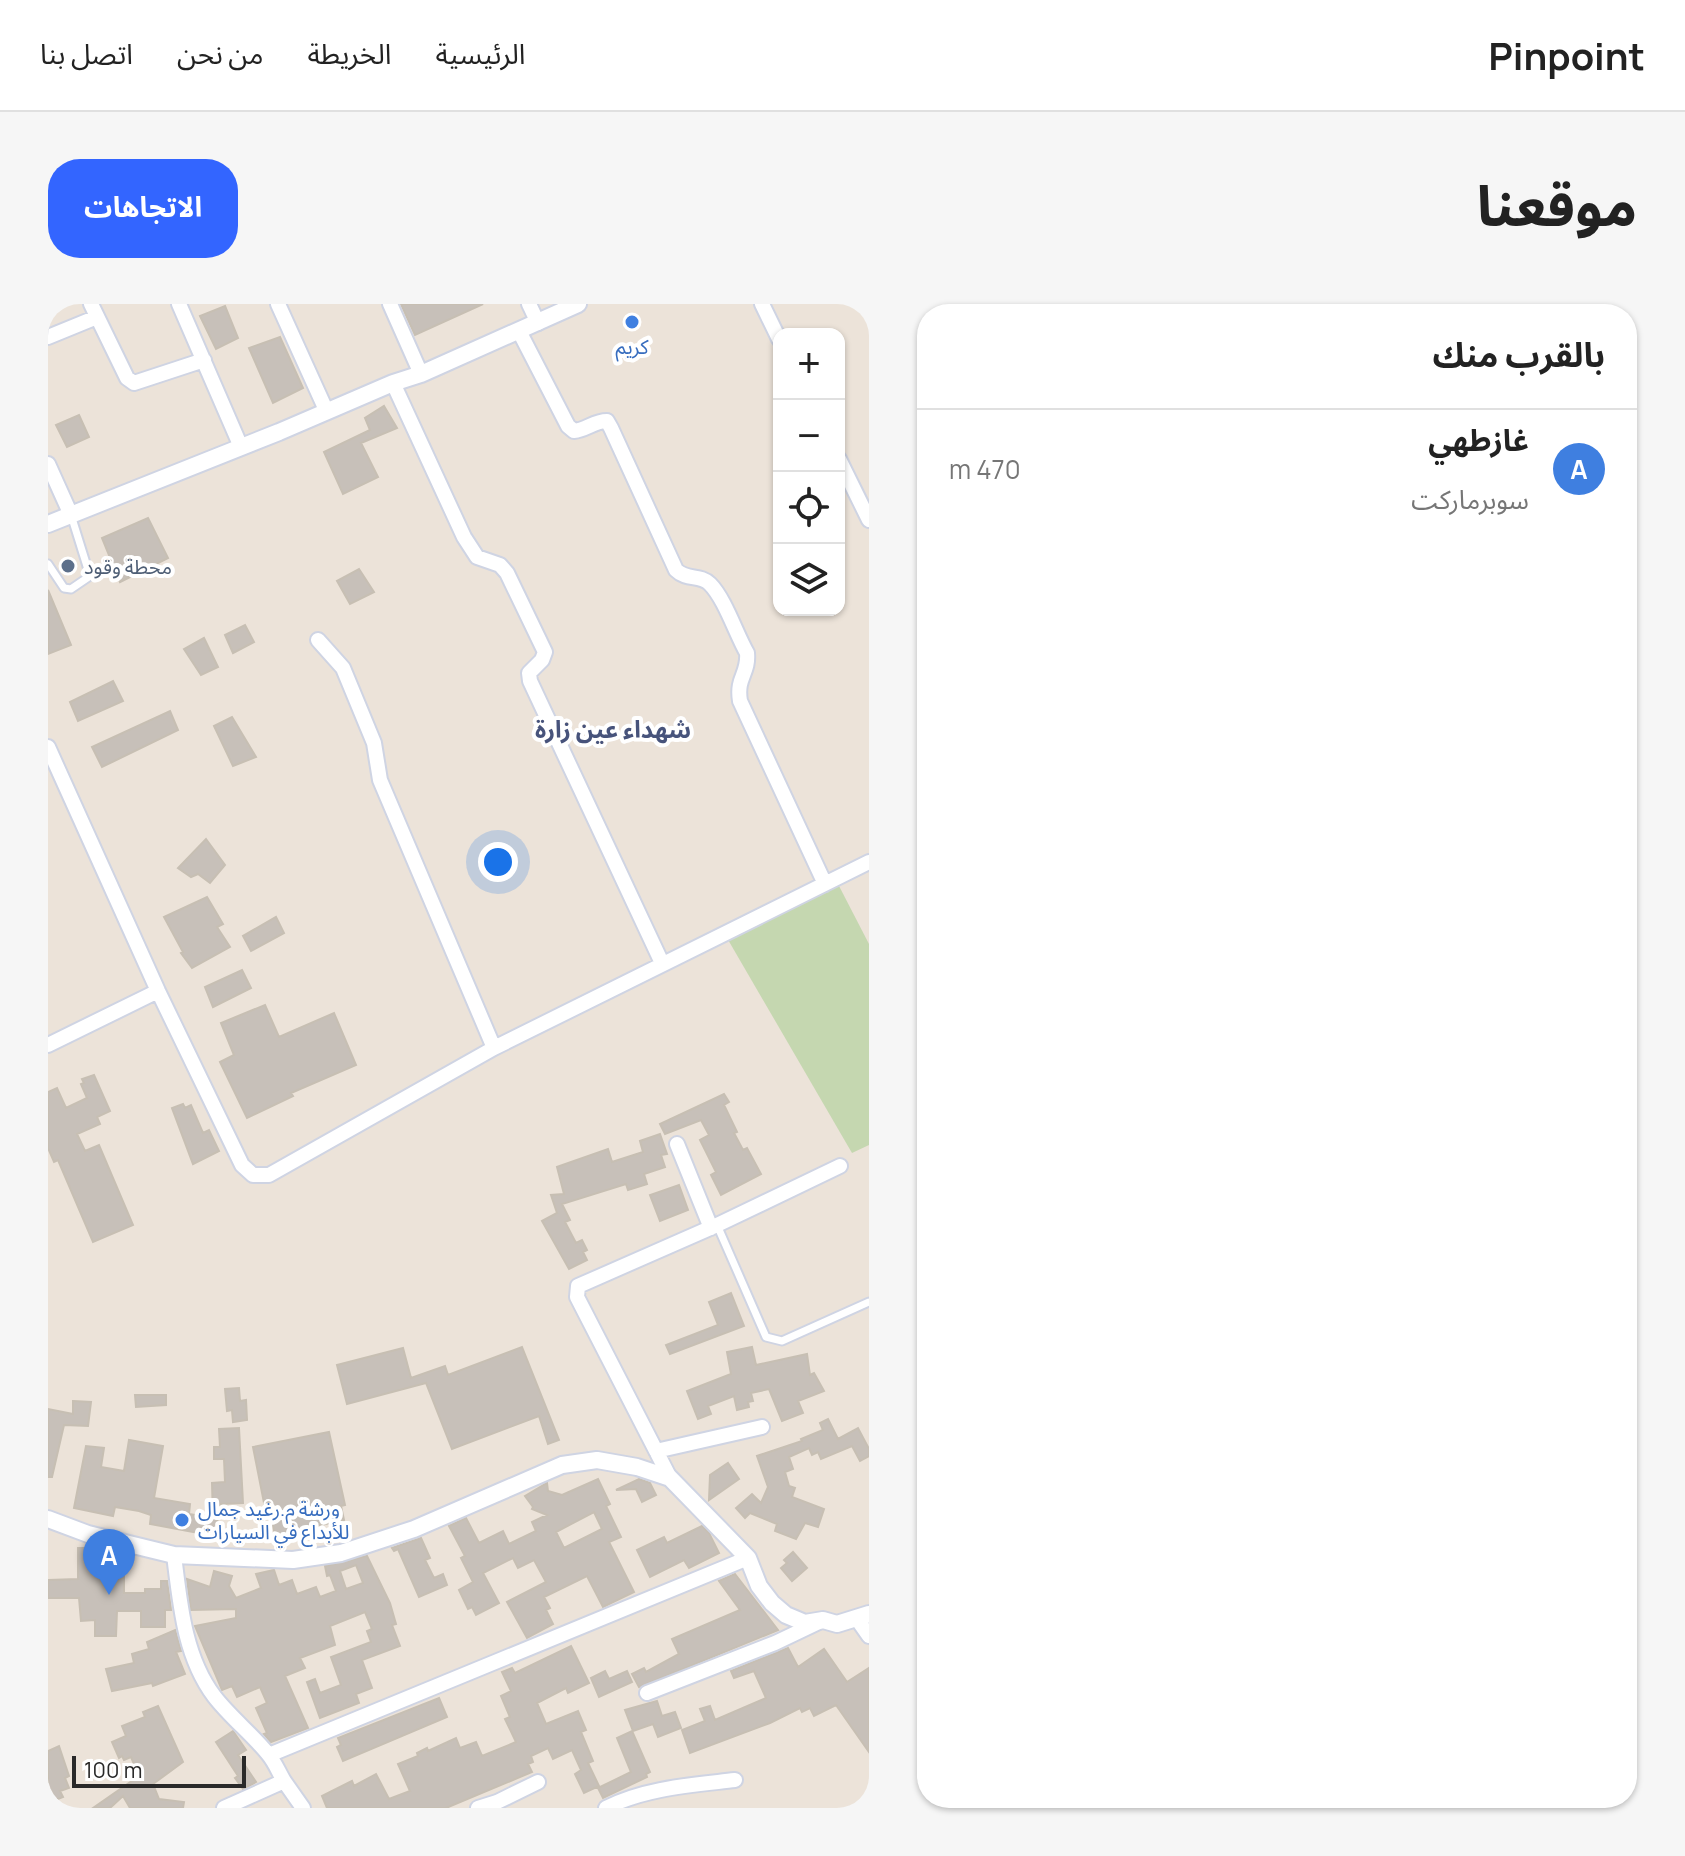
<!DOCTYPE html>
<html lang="ar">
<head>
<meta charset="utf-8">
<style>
  :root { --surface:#fff; --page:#f6f6f6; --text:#222; --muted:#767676; --line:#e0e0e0; --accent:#3365ff }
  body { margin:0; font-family:Manrope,"Noto Sans Arabic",sans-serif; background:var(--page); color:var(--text); direction:rtl }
  .controls { position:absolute; right:24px; top:24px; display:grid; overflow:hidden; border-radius:16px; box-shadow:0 2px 6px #0004 }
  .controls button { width:72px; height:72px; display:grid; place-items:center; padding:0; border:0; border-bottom:2px solid var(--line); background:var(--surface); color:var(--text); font:40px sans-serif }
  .scale { position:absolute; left:24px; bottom:20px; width:174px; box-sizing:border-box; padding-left:8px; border:4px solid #292929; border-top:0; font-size:22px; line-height:28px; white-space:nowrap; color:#292929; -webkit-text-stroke:6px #fff; paint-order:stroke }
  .you { position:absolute; left:450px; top:558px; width:28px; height:28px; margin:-20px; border:6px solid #fff; border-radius:50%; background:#1a73e8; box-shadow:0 0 0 12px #1a73e833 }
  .badge { display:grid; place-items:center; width:52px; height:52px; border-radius:50%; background:var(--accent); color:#fff; font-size:26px; font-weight:700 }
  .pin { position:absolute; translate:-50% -66px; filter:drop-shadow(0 2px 4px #0008) }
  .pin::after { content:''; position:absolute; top:42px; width:28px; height:24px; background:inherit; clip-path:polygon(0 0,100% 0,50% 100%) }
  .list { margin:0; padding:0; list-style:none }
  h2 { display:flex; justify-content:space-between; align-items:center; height:104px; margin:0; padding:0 32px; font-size:34px }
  h2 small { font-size:26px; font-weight:400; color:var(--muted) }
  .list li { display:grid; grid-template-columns:52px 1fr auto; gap:24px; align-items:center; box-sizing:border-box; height:112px; padding:0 32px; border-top:2px solid var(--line) }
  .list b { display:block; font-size:30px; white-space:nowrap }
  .list p { margin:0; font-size:26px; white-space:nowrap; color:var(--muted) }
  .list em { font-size:26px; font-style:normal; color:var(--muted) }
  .icon { flex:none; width:44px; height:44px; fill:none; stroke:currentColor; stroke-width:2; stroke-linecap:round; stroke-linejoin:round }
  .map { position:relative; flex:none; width:821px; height:1504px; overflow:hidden; direction:ltr; border-radius:32px }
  header { display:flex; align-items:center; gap:48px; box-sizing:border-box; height:112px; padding:0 40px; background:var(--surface); border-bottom:2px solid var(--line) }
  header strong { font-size:38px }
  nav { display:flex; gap:44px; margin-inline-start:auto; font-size:28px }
  .intro { display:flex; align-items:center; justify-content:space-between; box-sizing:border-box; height:192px; padding:0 48px }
  h1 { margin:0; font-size:56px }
  .button { padding:20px 36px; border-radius:32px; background:var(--accent); color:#fff; font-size:28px; font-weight:700 }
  main { display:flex; gap:48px; padding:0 48px }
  aside { flex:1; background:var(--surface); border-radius:32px; box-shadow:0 2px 6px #0004 }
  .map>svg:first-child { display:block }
  .cemetery { fill:#c5d7b0 }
  .building { fill:#c7c0b9; stroke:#c7bfb3; stroke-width:2; fill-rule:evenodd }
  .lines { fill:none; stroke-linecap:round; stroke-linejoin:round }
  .service-casing { stroke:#cfd4e3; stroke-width:11 }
  .minor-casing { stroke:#cfd4e3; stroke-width:18 }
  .tertiary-casing { stroke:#cfd4e3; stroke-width:20 }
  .service { stroke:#fff; stroke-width:7 }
  .minor { stroke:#fff; stroke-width:14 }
  .tertiary { stroke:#fff; stroke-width:16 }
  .shop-dot { fill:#3f7fe0; stroke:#fff; stroke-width:3 }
  .service-dot { fill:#5c6f8a; stroke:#fff; stroke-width:3 }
  .labels { text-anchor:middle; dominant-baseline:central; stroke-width:8; stroke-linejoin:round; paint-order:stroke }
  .shop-label { font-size:20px; fill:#366cbe; stroke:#fff }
  .service-label { font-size:20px; fill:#4e5e75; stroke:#fff; text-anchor:start }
  .quarter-label { font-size:24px; font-weight:bold; fill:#47537b; stroke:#fff }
</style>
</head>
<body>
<header>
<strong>Pinpoint</strong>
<nav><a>الرئيسية</a><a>الخريطة</a><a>من نحن</a><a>اتصل بنا</a></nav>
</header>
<div class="intro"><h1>موقعنا</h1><a class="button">الاتجاهات</a></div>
<main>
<aside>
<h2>بالقرب منك<small></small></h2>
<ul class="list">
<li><span class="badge" style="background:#3f7fe0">A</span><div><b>غازطهي</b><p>سوبرماركت</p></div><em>470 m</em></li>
</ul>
</aside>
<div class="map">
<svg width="821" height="1504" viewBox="0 0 821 1504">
  <rect width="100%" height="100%" fill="#ece3d9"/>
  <path class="cemetery" d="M790,580L821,640V841L804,849L679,634Z"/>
  <path class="building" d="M353,0H435L367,31Z
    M177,2L190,34L168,45L152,12Z
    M232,33L255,84L225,99L201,44Z
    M336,102L349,124L313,139L330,173L295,190L276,148L322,126L317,114Z
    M31,111L41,133L19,143L8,121Z
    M100,214L120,254L72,278L54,234Z
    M311,265L326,288L302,300L289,277Z
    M0,286L23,341L0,350Z
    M197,321L206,338L185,349L177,331Z
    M156,334L170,363L153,371L136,345Z
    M65,377L75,397L30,417L22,398Z
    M122,407L130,426L54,463L44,443Z
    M184,413L208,453L185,462L166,422Z
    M158,535L177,561L162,579L150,570L143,573L130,564Z
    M159,593L175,620L169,623L182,643L144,664L133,649L135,648L116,613Z
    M228,613L236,629L203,647L195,632Z
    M194,666L203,684L165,703L157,683Z
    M217,701L231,733L286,709L308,761L243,789L245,792L199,814L172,758L186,751L173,719Z
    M46,771L62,807L49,813L52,820L29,830L37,847L51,841L85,921L45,938L10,856L6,858L0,844V788L9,784L18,804L39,794L33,780L36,779L34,775Z
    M676,790L681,798L676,801L689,828L686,829L695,846L699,844L713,870L673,891L663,871L668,868L652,836L661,831L653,816L617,830L612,820Z
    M135,800L137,804L143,801L155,829L161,826L171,847L145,860L124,804Z
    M612,830L619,850L613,851L617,863L596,870L599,880L580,886L578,880L514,900L522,916L517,918L528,939L534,936L539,946L535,948L539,956L521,965L494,917L509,909L503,891L516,890L509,863L560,845L564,858L595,848L592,837Z
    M631,881L640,906L612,917L602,891Z
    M683,989L696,1022L622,1050L618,1041L670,1021L661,998Z
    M474,1043L511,1136L500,1140L491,1112L404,1145L378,1079L299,1100L289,1061L355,1044L363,1074L397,1062L400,1071Z
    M704,1043L708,1061L759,1050L762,1071L766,1069L776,1087L750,1097L755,1109L734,1117L721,1085L703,1089L705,1097L700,1098L701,1103L689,1106L686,1092L660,1102L663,1110L650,1115L639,1087L683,1070L679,1048Z
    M191,1084L192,1097L198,1096L199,1116L185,1118L184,1106L179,1107L177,1085Z
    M87,1091H118V1101L88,1103Z
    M25,1097L43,1098L40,1122L16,1121L4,1173H0V1105L25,1110Z
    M780,1115L790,1135L810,1124L821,1145V1152L812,1157L804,1142L773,1155L770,1148L764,1151L761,1144L741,1153L745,1165L737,1168L741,1182L747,1184L744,1193L776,1205L770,1223L757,1219L748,1235L727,1227L729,1220L702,1209L697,1214L688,1204L704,1190L713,1199L720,1183L709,1152L754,1137L753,1135L775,1126L772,1119Z
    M191,1124L195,1199L172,1200L167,1232L102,1220L103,1211L91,1207L67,1203L65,1212L26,1204L38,1142L56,1144L53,1163L76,1167L81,1136L115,1142L106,1194L142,1200L141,1210L165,1214L164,1179L177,1178L176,1155H166V1143H172L171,1125Z
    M281,1128L297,1201L293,1202L296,1216L227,1231L222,1208L218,1209L205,1143Z
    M680,1159L691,1175L661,1196L662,1171Z
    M550,1175L562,1200L558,1202L573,1233L561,1238L586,1288L555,1303L539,1272L496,1293L502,1304L498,1306L505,1320L479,1334L459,1298L498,1278L486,1256L470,1264L465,1254L435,1269L451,1299L428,1311L424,1303L420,1305L411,1286L425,1278L413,1254L417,1252L401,1222L418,1214L431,1239L455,1227L461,1240L488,1227L484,1218L499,1211L484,1205L485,1203L477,1192L499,1179L500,1187L514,1191ZM546,1208L554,1225L516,1244L508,1228Z
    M591,1175L602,1179L608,1191L594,1198L588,1185L568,1186Z
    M654,1222L661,1229L671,1249L641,1264L636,1256L602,1273L589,1246L616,1233L619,1239Z
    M373,1234L382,1254L377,1256L386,1274L395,1270L399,1281L371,1293L350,1245L346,1247L344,1244Z
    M30,1244H43V1259L69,1258V1266H76V1289H97V1285H113V1277H119L123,1306H117V1323H93V1307H69L68,1332H47V1316L33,1317L31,1294H0V1276L30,1275Z
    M745,1248L759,1264L744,1277L733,1264L739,1259L736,1256Z
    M319,1252L342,1299L348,1320L344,1321L352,1342L314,1356L324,1384L308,1390L311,1399L272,1414L259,1378L267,1375L272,1389L293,1381L283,1353L323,1338L319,1327L324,1325L317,1308L282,1322L287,1341L252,1354L257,1364L237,1372L260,1424L223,1438L216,1430L219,1429L208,1404L219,1399L212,1383L189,1393L184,1382L174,1386L147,1322L188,1314V1305L143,1306L139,1275L162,1283L166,1267L184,1272L181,1282L188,1294L213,1284L208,1270L226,1266L231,1281L244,1276L249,1290L268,1283L272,1293L288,1287L282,1271L279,1272L277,1262ZM308,1261L315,1279L298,1285L292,1267Z
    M687,1270L730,1326L591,1383L584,1370L596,1364L598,1368L631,1350L624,1335L692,1306L671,1277Z
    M127,1326L133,1347L128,1348L137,1370L105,1382L104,1379L64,1387L58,1365L86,1359L84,1350L101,1345L99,1338Z
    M523,1342L541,1379L520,1389L518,1384L489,1399L498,1420L530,1407L538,1426L533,1428L545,1457L540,1459L551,1482L536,1489L527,1470L533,1466L524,1446L505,1455L500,1444L483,1452L485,1458L480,1460L484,1468L398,1504H279L274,1492L304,1477L306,1482L328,1470L341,1495L362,1487L350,1460L370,1452L369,1449L379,1444L380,1447L408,1434L412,1444L428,1438L434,1452L468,1438L457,1415L462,1413L453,1392L463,1387L454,1368L464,1364L467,1369Z
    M740,1344L750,1363L776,1345L799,1378L821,1364V1448L788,1401L766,1412L762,1404L754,1408L752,1404L722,1419L642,1449L634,1426L657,1417L652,1405L662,1402L667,1416L718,1394L706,1367L686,1374L683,1367Z
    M557,1367L561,1375L579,1367L584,1378L551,1393L543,1374Z
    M391,1394L399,1413L295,1457L289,1443L293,1441L290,1434Z
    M609,1397L614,1412L627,1408L633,1424L610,1433L605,1420L585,1427L577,1406Z
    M110,1402L135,1458L105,1480L111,1495L136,1498L135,1504H82L75,1492L62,1504H45L91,1472L83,1453L76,1456L74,1452L71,1454L64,1438L78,1432L74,1422L97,1413L95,1408Z
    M185,1427L198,1446L190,1451L208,1478L195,1485L187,1474L190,1472L168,1438Z
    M584,1427L602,1468L598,1470L599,1473L555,1494L550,1484L583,1468L569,1434Z
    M11,1442L21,1472L17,1474L21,1484L12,1487L15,1493L0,1499V1447Z"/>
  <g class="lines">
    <defs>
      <path id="service" d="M0,260L16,284L23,285L42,272L23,211
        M669,921L718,1033L734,1037L821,998"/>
      <path id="minor" d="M43,0L79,74L86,79L156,56
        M131,0L193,143
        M230,0L278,106
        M342,0L373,70
        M481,0L490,19
        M714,0L731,35
        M471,27L520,122L526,127C538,126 546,117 559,117L563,124L628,266C639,277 652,270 662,280C677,295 688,330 699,349C701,370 688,373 692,397L777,580
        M0,33L49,13
        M345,79L416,233L429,253L452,261L459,269L497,348L494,356L481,369L482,377L614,659
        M791,155L821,216
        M0,160L23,211
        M270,336L295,364L326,439L332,476L446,744
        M0,443L110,687L194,861L205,871H221L446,744L821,558
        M0,741L110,687
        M629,840L663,924
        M608,1147L714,1123
        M622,1174L529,993L530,982L669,921L792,862
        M126,1251C132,1299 136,1352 166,1392C182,1413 204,1430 220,1450C227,1458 231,1469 236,1477L176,1504
        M809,1315L821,1332
        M599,1389L727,1339L771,1318
        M221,1451L700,1254
        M236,1477L255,1504
        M430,1504L449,1498L490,1478
        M558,1504C596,1484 645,1481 687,1476"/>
      <path id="tertiary" d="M0,220L231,128L345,79L373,70L530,0
        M0,1215L40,1230L126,1251L245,1256L293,1249L366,1225L514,1161L549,1156L589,1163L622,1174L700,1254L711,1282L724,1299L738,1311L757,1319L775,1316L789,1320L821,1310"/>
    </defs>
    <use href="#service" class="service-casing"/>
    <use href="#minor" class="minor-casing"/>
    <use href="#tertiary" class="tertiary-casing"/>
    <use href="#service" class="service"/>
    <use href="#minor" class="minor"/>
    <use href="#tertiary" class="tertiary"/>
  </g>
  <g class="shop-dot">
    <circle cx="584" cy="18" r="8"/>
    <circle cx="134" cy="1216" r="8"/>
  </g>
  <circle class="service-dot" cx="20" cy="262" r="8"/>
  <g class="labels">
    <g class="shop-label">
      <text x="584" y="42">كريم</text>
      <text x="150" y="1204" text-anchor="start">ورشة م.رغيد جمال<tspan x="150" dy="23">للأبداع في السيارات</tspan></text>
    </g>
    <g class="service-label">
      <text x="36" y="262">محطة وقود</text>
    </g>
    <g class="quarter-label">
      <text x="565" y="424">شهداء عين زارة</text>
    </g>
  </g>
</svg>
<div class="controls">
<button>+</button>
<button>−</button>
<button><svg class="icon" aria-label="locate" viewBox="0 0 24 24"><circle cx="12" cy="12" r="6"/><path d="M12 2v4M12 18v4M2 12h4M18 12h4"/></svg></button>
<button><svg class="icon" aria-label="layers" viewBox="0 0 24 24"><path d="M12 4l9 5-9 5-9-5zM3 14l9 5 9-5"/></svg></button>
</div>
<div class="scale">100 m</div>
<div class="you"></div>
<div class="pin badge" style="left:61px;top:1291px;background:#3f7fe0">A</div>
</div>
</main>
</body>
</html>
